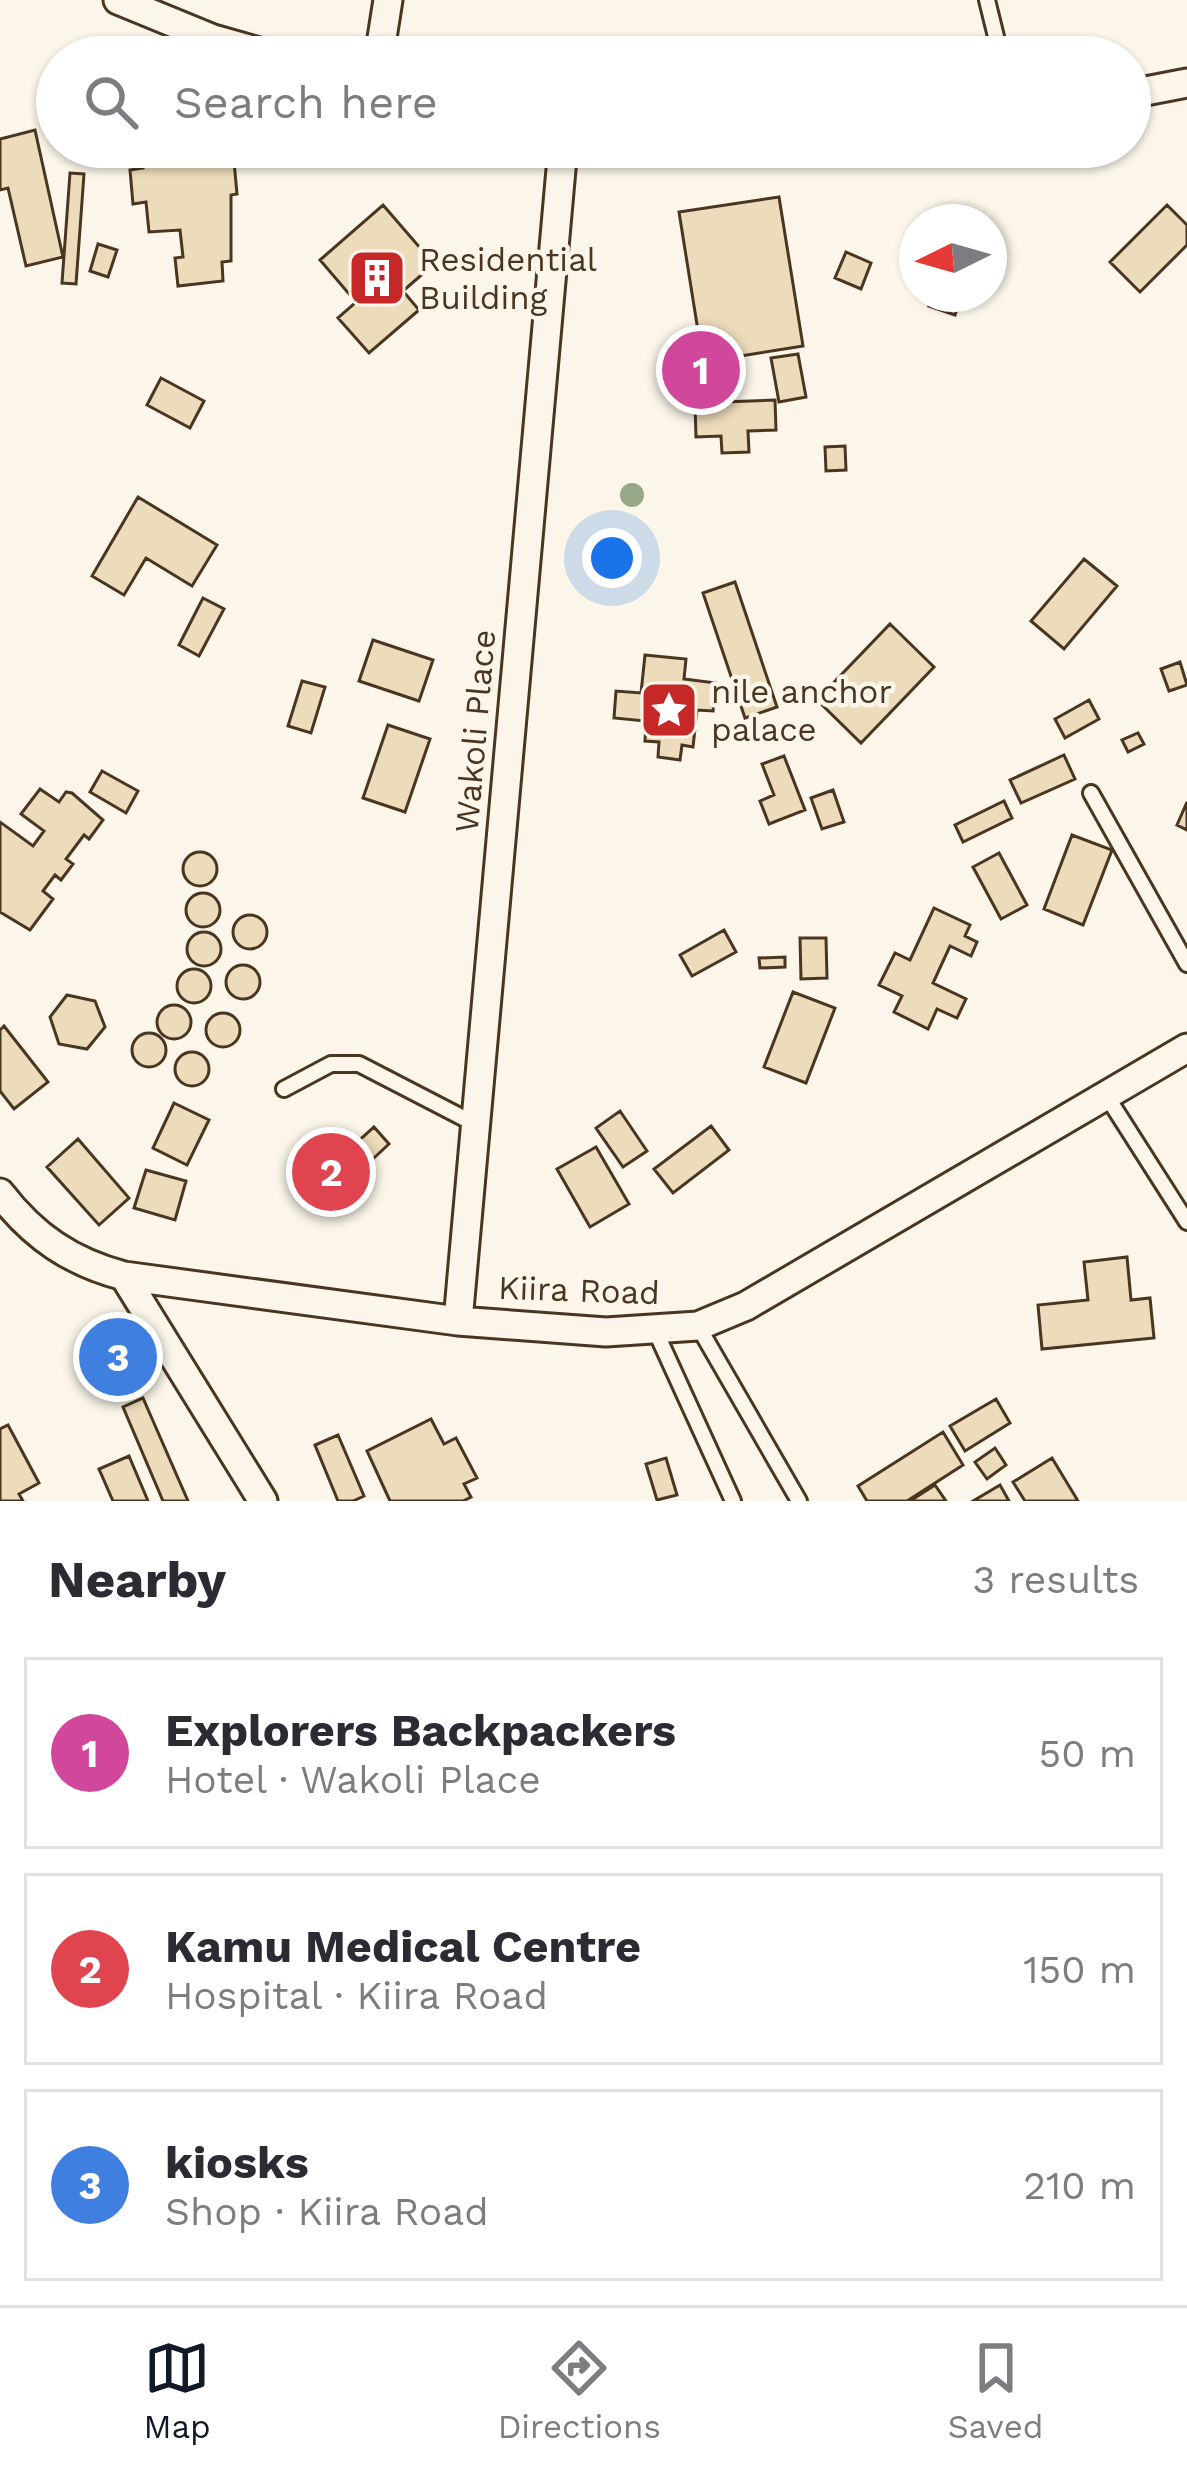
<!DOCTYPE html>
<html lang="en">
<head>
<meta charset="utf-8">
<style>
  :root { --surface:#fff; --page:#f2f2f3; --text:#2b2b33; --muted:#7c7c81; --line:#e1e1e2; --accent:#111827 }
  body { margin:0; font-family:"Work Sans",sans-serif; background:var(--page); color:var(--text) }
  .compass { position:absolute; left:899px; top:204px; width:108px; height:108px; border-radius:50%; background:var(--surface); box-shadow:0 3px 9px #0004; rotate:265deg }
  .you { position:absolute; left:612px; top:558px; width:42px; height:42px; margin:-30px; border:9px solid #fff; border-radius:50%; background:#1a73e8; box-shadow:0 0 0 18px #1a73e833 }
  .badge { display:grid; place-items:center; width:78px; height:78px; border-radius:50%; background:var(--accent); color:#fff; font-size:39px; font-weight:700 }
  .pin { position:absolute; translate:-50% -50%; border:6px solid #fff; box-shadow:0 3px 12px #0006 }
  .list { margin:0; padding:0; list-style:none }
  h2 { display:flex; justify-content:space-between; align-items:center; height:156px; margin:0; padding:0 48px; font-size:51px }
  h2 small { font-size:39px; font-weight:400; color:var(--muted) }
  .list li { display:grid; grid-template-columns:78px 1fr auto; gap:36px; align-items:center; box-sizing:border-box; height:192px; margin:0 24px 24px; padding:0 24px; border:3px solid var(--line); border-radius:0px }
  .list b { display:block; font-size:45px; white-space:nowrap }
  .list p { margin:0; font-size:39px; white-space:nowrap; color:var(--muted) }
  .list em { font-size:39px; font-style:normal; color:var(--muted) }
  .icon { flex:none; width:66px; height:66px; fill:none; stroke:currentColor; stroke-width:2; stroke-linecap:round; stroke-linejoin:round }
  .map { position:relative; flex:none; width:1187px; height:1501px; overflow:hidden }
  .search { position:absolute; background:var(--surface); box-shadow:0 3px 9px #0004; left:36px; right:36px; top:36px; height:132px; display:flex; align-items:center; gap:30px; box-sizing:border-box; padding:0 42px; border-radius:66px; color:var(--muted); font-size:45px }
  .sheet { height:804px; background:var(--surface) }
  nav { display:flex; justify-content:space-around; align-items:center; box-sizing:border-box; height:168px; border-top:3px solid var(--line); background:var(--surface); font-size:33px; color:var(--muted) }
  nav a { display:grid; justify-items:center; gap:6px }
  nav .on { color:var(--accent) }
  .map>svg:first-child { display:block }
  .building { fill:#ecdcbc; stroke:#4a3520; stroke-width:3 }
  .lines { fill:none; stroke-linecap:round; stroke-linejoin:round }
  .lane-casing { stroke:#4a3520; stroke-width:20 }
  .street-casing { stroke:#4a3520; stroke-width:33 }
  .lane { stroke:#fbf6e9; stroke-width:14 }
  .street { stroke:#fbf6e9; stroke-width:27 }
  .tree { fill:#96a887 }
  .labels { text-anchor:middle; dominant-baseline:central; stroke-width:9; stroke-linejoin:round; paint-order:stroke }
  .poi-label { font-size:33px; fill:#4a3520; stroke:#fbf6e9; text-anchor:start }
  .street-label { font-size:33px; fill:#4a3520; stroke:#fbf6e9 }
</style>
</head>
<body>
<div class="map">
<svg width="1187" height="1501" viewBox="0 0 1187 1501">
  <rect width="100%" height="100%" fill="#fbf6e9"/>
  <path class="building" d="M35,130L63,257L26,266L8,188L0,190V139Z
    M228,155V161H234L237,194L231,195V261L222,262L223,281L178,286L175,258L183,257L180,230L149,232L146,202L133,204L130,170L143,168L142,162Z
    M70,173L84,174L76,284L62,283Z
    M779,197L803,346L703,362L679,212Z
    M383,205L434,264L403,291L419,310L369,353L338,318L356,302L320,260Z
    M1167,205L1187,225V245L1140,292L1110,262Z
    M98,244L117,250L108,277L90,271Z
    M846,252L871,263L861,289L835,278Z
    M934,294H962L955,315L929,306Z
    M798,354L806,397L779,402L771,358Z
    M161,378L204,401L190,428L147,405Z
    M775,400L776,430L748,431L749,452L722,453L721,436L696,437L695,403Z
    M845,446L846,470L826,471L825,447Z
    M138,497L217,545L192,586L146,558L124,595L92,576Z
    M1084,559L1117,586L1064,649L1031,621Z
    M735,582L777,707L745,718L703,593Z
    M203,598L224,609L199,656L179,645Z
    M890,624L934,667L861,743L817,700Z
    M373,640L433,660L419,701L359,681Z
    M645,655L686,659L684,679L716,683L713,711L697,710L693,747L682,745L680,760L658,757L659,742L645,741L646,721L614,718L616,691L641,693Z
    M1180,662L1187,685L1169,691L1161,669Z
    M302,681L325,687L311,733L288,726Z
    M1089,700L1099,719L1065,738L1055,719Z
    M388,725L430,739L405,812L363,798Z
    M1138,733L1144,744L1128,752L1122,740Z
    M1064,755L1075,779L1021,803L1010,780Z
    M784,756L805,810L769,824L760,801L774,795L762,764Z
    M102,771L138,791L126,813L90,792Z
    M40,789L59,802L66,792L72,793L103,820L89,839L84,835L66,859L73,864L61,880L55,875L43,891L53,899L30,930L0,912V822L33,846L44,831L21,814Z
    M833,790L844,822L822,829L811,798Z
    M1004,801L1012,818L963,842L955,825Z
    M1187,802V830L1177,825Z
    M1072,835L1112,850L1083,925L1044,909Z
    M183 869a17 17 0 1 1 34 0a17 17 0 1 1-34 0Z
    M999,853L1027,905L1001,919L973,867Z
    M186 910a17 17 0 1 1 34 0a17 17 0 1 1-34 0Z
    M934,908L970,925L965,936L977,942L971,956L950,946L933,983L966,999L957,1018L937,1009L928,1029L894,1012L902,996L879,985L895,953L910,960Z
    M233 932a17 17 0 1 1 34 0a17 17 0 1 1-34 0Z
    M724,930L736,952L692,976L680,955Z
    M187 949a17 17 0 1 1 34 0a17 17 0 1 1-34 0Z
    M800,938H826L827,978L801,979Z
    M785,957V967L760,968L759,958Z
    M226 982a17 17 0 1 1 34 0a17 17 0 1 1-34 0Z
    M177 986a17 17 0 1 1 34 0a17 17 0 1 1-34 0Z
    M793,992L835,1008L806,1083L764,1067Z
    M67,995L95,1001L105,1027L87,1049L59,1044L50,1017Z
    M157 1022a17 17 0 1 1 34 0a17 17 0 1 1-34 0Z
    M206 1030a17 17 0 1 1 34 0a17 17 0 1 1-34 0Z
    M4,1026L48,1082L14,1109L0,1091V1030Z
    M132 1050a17 17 0 1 1 34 0a17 17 0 1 1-34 0Z
    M175 1069a17 17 0 1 1 34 0a17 17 0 1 1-34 0Z
    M174,1103L209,1120L187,1165L153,1148Z
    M620,1111L647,1151L623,1167L596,1128Z
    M711,1126L729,1150L673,1193L654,1169Z
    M374,1127L389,1144L348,1182L356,1191L330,1215L321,1205L317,1209L292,1173L317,1150L332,1165Z
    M78,1139L129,1198L99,1225L47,1167Z
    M596,1147L629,1204L590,1227L557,1169Z
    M146,1170L186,1181L175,1220L134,1208Z
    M1127,1257L1131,1300L1150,1298L1154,1338L1042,1349L1038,1305L1088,1300L1084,1262Z
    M143,1398L188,1501H163L123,1407Z
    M996,1399L1010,1423L965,1451L950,1426Z
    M431,1419L444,1444L456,1438L477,1478L464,1484L471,1497L463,1501H390L367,1451Z
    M8,1425L39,1483L19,1494L23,1501H0V1429Z
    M943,1432L963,1465L907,1501H867L858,1486Z
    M338,1435L364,1496L353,1501H338L315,1445Z
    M995,1448L1006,1465L987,1479L975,1462Z
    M129,1456L148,1501H113L99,1469Z
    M666,1458L677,1495L657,1500L646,1464Z
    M1052,1458L1078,1501H1025L1013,1482Z
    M935,1485L946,1501H910Z
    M1000,1485L1009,1501H973Z"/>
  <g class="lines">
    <defs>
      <path id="lane" d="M987,0L1001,57
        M1091,793L1187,964
        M284,1089L331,1064H359L475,1124
        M1106,1095L1187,1222
        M698,1326L799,1501
        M655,1330L733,1501"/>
      <path id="street" d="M118,0L213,39L277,57
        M379,57L388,0
        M1130,94L1187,83
        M0,1193C34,1237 71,1262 124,1276L458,1321L606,1332L698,1326L746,1306L1187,1048
        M124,1276L263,1501
        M458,1321L563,147"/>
    </defs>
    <use href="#lane" class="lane-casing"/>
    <use href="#street" class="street-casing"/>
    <use href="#lane" class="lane"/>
    <use href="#street" class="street"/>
  </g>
  <circle class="tree" cx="632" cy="495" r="12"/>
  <defs>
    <symbol id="building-square" viewBox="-11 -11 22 22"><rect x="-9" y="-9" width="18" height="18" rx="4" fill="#c62828" stroke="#fbf6e9"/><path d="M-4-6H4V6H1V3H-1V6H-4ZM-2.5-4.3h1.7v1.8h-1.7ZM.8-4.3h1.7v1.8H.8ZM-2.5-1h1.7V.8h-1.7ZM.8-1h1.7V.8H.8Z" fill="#fff"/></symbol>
    <symbol id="sight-square" viewBox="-11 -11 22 22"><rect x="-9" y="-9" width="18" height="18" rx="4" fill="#c62828" stroke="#fbf6e9"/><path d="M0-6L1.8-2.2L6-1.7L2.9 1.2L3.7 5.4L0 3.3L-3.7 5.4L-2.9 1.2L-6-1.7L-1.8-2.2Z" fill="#fff"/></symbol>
  </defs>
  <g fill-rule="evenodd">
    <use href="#building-square" x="344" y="245" width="66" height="66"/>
    <use href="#sight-square" x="636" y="677" width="66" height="66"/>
  </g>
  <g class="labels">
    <g class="poi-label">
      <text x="419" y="259">Residential<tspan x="419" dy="38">Building</tspan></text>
      <text x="711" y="691">nile anchor<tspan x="711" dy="38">palace</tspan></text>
    </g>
    <g class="street-label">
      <text transform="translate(475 731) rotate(-85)">Wakoli Place</text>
      <text transform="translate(579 1290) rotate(2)">Kiira Road</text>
    </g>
  </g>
</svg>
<svg class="compass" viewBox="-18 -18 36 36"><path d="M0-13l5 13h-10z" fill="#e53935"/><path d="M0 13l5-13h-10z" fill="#7c7c81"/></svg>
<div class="you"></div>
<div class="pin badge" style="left:701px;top:370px;background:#d1479c">1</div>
<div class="pin badge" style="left:331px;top:1172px;background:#e0444e">2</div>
<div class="pin badge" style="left:118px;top:1357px;background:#3f7fe0">3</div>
<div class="search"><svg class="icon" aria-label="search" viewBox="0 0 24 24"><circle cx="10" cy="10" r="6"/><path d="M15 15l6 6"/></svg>Search here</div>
</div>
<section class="sheet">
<h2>Nearby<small>3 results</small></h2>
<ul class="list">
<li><span class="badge" style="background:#d1479c">1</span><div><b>Explorers Backpackers</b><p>Hotel · Wakoli Place</p></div><em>50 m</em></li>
<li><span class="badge" style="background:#e0444e">2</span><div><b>Kamu Medical Centre</b><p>Hospital · Kiira Road</p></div><em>150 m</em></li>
<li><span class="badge" style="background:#3f7fe0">3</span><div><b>kiosks</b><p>Shop · Kiira Road</p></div><em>210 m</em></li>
</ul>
</section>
<nav>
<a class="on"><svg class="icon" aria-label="map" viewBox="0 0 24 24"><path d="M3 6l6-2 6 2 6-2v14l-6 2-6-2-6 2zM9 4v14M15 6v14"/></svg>Map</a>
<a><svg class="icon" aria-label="directions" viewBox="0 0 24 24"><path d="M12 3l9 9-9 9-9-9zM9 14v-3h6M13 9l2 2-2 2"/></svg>Directions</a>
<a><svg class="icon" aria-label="saved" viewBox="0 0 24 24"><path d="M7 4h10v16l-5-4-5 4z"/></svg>Saved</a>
</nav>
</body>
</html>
